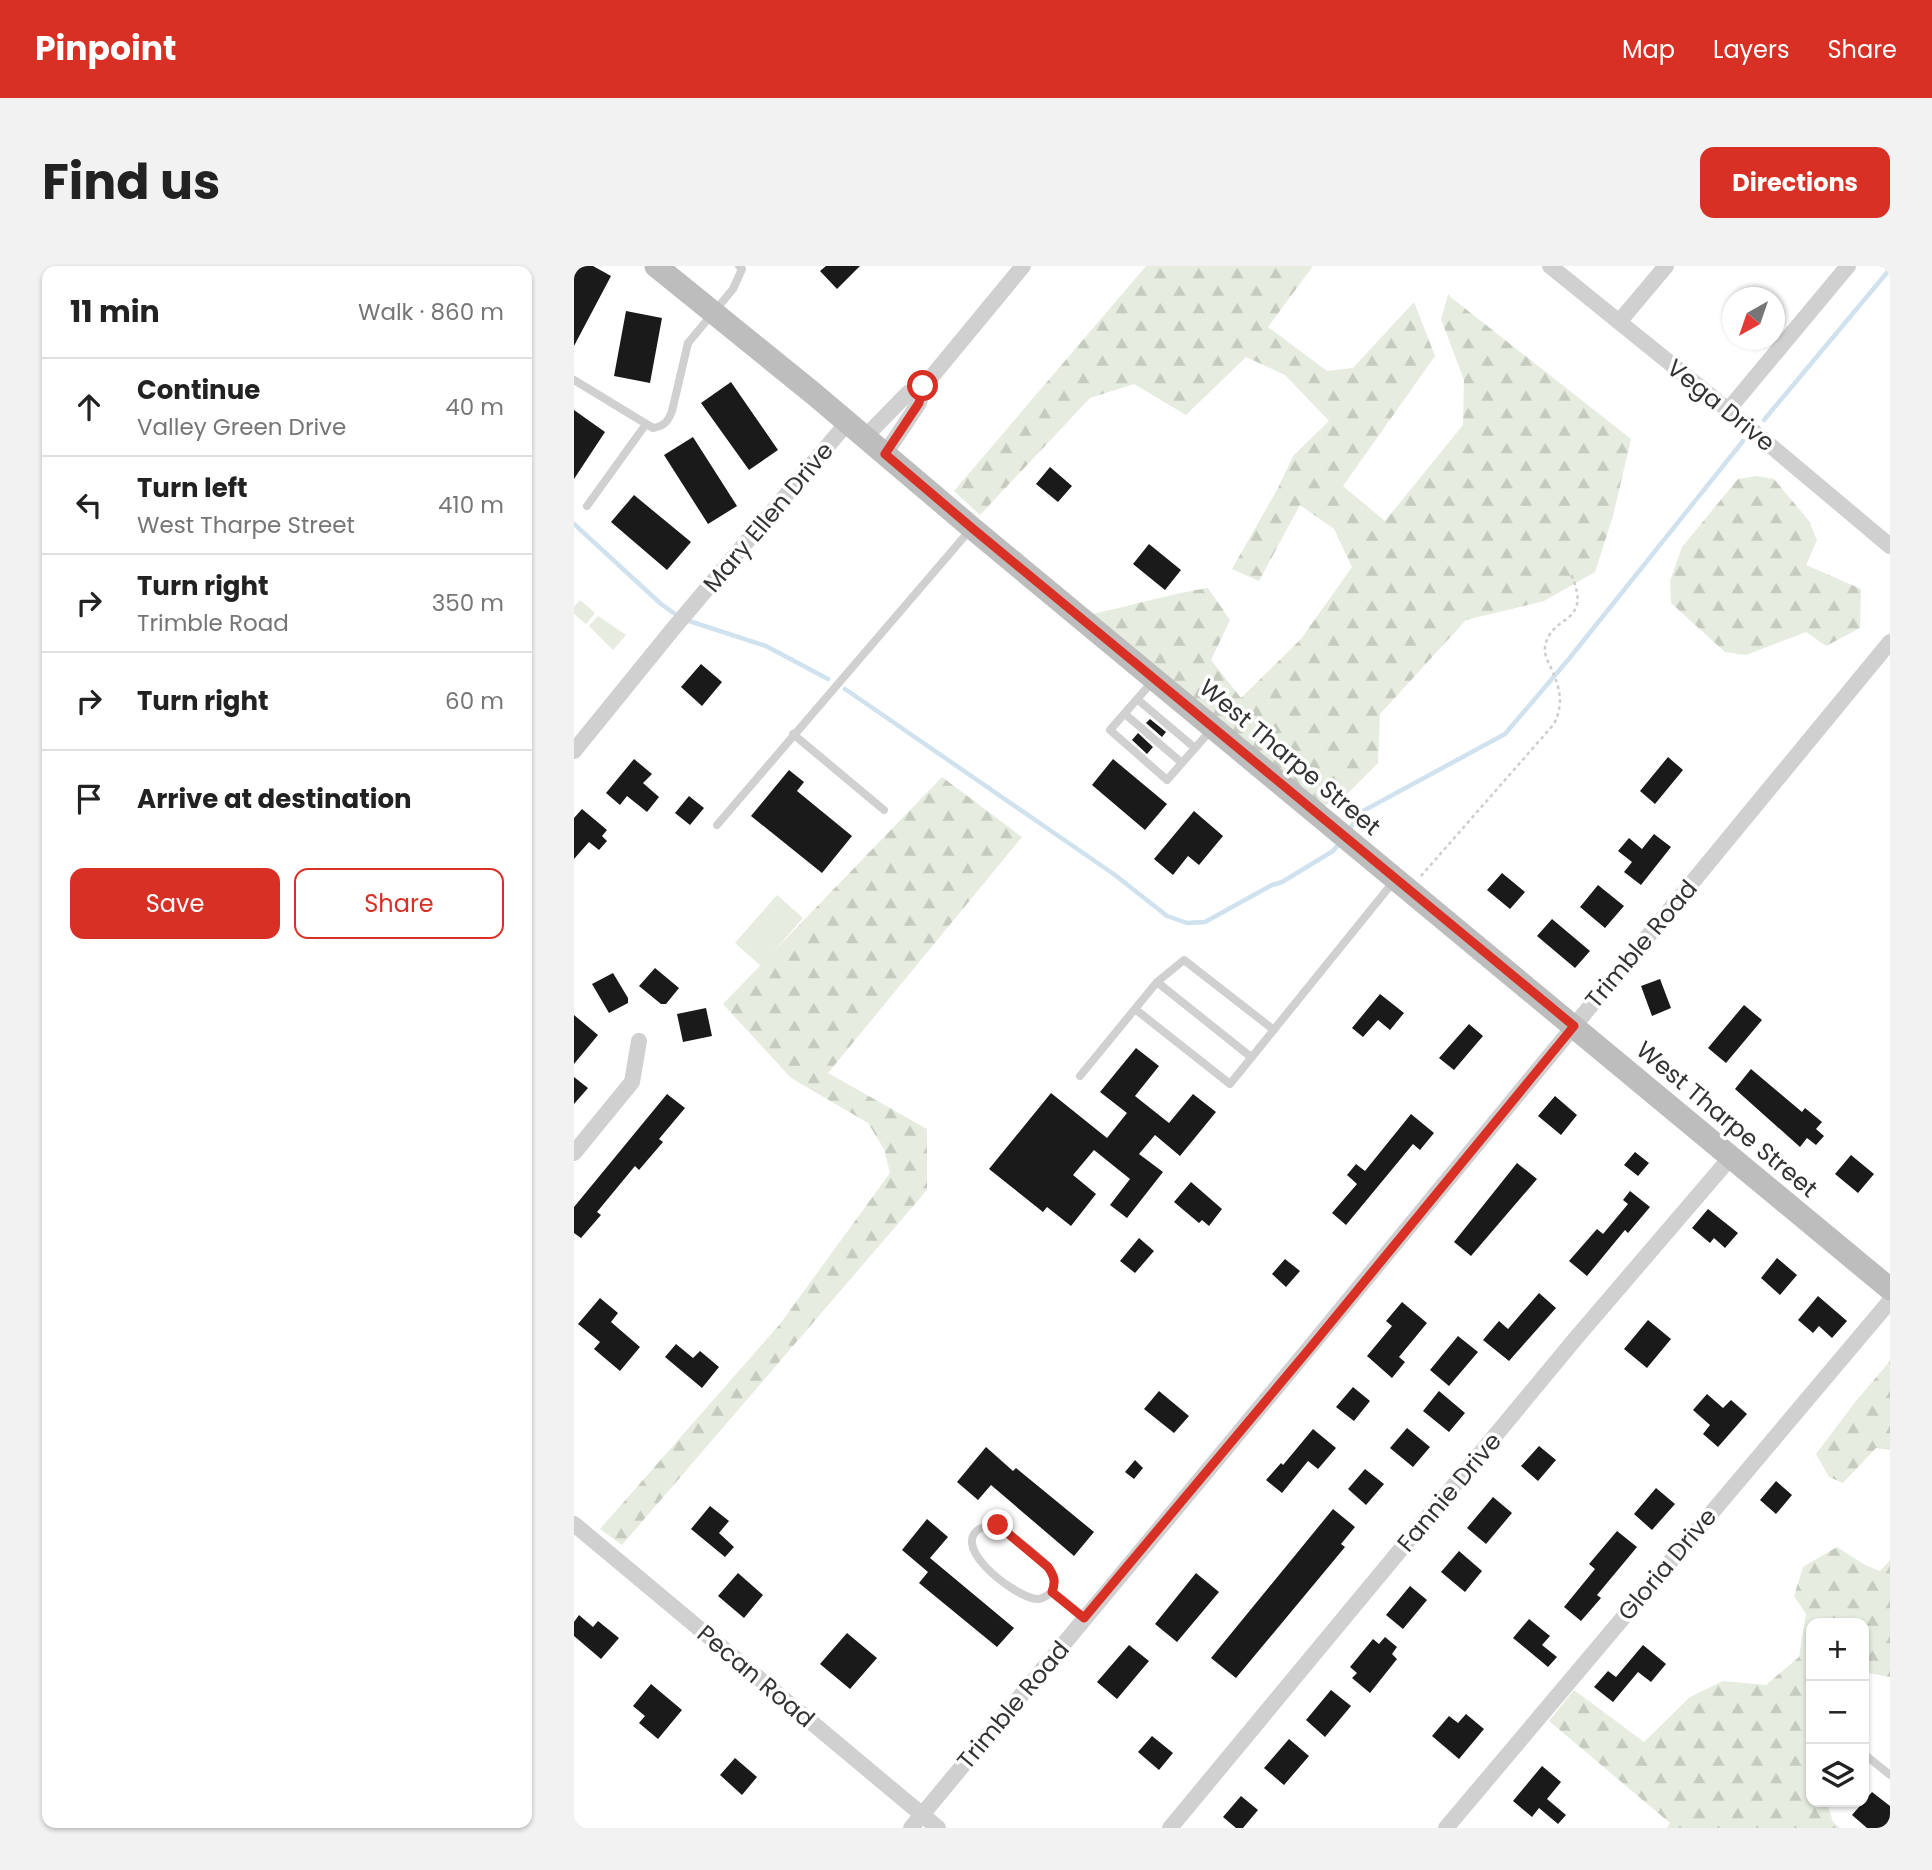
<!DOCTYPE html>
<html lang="en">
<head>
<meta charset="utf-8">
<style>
  :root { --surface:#fff; --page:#f2f2f2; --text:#222; --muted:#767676; --line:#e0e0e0; --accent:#d93025 }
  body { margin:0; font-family:Poppins,sans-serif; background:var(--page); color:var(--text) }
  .controls { position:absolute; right:21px; bottom:21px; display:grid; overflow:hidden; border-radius:14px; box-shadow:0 2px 5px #0004 }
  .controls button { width:63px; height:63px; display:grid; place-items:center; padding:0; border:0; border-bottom:2px solid var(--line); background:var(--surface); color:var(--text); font:35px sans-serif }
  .compass { position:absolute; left:1148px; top:21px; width:63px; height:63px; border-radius:50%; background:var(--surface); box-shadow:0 2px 5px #0004; rotate:220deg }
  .stop { position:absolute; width:21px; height:21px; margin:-16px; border:5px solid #d93025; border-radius:50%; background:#fff }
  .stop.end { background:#d93025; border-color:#fff; box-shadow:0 2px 7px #0008 }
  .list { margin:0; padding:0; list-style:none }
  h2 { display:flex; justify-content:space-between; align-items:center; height:91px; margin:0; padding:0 28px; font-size:30px }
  h2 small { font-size:23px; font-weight:400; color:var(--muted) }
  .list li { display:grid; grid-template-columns:46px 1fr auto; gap:21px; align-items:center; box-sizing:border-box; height:98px; padding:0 28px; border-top:2px solid var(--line) }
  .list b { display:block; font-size:26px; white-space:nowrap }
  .list p { margin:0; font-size:23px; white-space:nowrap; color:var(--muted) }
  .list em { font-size:23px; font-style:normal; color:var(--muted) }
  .actions { display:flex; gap:14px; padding:21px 28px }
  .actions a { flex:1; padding:16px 0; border:2px solid var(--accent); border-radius:14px; text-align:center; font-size:24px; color:var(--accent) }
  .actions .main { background:var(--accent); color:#fff }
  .icon { flex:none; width:38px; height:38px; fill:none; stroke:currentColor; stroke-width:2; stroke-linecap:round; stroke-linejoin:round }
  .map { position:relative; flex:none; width:1316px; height:1562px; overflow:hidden; border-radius:14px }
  header { display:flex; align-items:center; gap:42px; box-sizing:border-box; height:98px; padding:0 35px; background:var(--accent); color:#fff }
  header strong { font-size:33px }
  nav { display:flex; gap:38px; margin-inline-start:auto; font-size:24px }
  .intro { display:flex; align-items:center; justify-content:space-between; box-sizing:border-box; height:168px; padding:0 42px }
  h1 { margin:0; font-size:49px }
  .button { padding:18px 32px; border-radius:14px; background:var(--accent); color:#fff; font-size:24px; font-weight:700 }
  main { display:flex; gap:42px; padding:0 42px }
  aside { flex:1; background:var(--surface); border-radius:14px; box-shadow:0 2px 5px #0004 }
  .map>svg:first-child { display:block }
  .forest { fill:url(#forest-firs) }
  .pitch { fill:#e6ecdf }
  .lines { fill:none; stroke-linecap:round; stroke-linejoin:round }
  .stream { stroke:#cfe2ee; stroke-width:4.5 }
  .building { fill:#1a1a1a }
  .path { stroke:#cdcdcd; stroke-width:2.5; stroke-dasharray:3.5 3.5; stroke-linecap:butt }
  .lane { stroke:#d0d0d0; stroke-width:8 }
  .street { stroke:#d0d0d0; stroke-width:16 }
  .secondary { stroke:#bdbdbd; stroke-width:23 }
  .route { stroke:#d93025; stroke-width:9 }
  .labels { text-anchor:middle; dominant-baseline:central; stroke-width:7; stroke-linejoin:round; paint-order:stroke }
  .street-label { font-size:24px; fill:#333; stroke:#fff }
</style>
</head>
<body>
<header>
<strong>Pinpoint</strong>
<nav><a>Map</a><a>Layers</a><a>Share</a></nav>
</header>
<div class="intro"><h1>Find us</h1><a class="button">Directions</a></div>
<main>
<aside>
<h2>11 min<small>Walk · 860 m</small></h2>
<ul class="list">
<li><svg class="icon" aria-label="ahead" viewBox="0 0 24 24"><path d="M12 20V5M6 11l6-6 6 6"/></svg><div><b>Continue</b><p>Valley Green Drive</p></div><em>40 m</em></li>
<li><svg class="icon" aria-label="left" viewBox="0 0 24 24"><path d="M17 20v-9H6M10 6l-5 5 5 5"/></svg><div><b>Turn left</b><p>West Tharpe Street</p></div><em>410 m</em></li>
<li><svg class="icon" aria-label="right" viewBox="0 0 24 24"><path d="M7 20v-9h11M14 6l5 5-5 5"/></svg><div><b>Turn right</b><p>Trimble Road</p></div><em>350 m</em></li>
<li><svg class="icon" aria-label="right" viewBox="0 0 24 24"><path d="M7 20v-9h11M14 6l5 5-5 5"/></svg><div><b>Turn right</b></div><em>60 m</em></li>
<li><svg class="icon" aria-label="arrive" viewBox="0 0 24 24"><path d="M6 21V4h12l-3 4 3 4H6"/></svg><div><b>Arrive at destination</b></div></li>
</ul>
<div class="actions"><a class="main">Save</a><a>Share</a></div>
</aside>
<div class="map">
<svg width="1316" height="1562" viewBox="0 0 1316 1562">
  <defs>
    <pattern id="forest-firs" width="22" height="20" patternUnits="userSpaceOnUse" patternTransform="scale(1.75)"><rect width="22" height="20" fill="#e6ecdf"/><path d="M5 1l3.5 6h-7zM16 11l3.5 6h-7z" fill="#c6cbc0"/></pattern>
  </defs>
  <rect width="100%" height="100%" fill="#fff"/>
  <path class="forest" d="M572,0H739L694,61L753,105L779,102L840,36L861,90L769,220L811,255L889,159L890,114L867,53L874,29L1057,173L1039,250L1021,306L970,335L892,354L806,448L804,497L771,530L749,540L518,348C557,340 595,328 634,322L656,354L637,394L667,432L727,373L778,301L760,263L726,239L685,315L658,303L704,222L719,190L755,155L711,109L672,91L612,149L560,118L516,132L406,249L380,225Z
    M1183,210L1200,213L1235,255L1243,274L1232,299L1287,323L1286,362L1252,380L1232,366L1172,389L1151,386L1097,337L1096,315L1108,281L1164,213Z
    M368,511L448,571L254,807L353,863V924L48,1279L26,1263L206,1058L316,907L310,883L294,857L217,812L149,738Z
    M1316,1095V1184L1302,1182L1269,1217L1255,1211L1242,1188L1282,1135Z
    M1263,1281L1291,1299L1306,1305L1316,1294V1411L1290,1406V1357H1237V1536H1253L1259,1556L1266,1562H1093L1096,1557L975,1455L1000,1424L1070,1476L1116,1431L1149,1415L1192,1419L1225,1391L1232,1348L1220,1330L1229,1301Z"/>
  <path class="pitch" d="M6,334L21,347L12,358L0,348V341Z
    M24,350L52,369L39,384L15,360Z
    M203,629L229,652L187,700L161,677Z"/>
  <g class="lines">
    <path class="stream" d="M1190,154L1316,3
      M0,258L87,338L104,350
      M112,354L192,380L254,413
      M271,423L541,609L593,650L613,657L631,656L698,619L708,616L759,585L764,579
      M776,562L789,545L931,468L994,394L1169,175"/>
  </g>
  <path class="building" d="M0,0H19L37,10L0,80Z
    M252,0H286L263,23L246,5Z
    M52,45L88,52L76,117L40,110Z
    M157,116L204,184L175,204L127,137Z
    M0,144L31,166L0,213Z
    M119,171L163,240L134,258L90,189Z
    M476,201L498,220L484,236L462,218Z
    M60,229L117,276L93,304L37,256Z
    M575,278L607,304L591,324L559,298Z
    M127,398L148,416L128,440L107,421Z
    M576,453L592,466L588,471L572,457Z
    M564,467L579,481L573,488L558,474Z
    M1094,491L1109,504L1081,538L1066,525Z
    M60,493L78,508L69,517L85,531L73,546L53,530L46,539L32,527Z
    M539,493L593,538L571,564L518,519Z
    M215,504L230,516L223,525L278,570L248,607L177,550Z
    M115,530L130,542L116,559L101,547Z
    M8,543L33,564L28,570L33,575L25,584L15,576L0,593V552Z
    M620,545L649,570L625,599L614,590L599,609L580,593Z
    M1080,568L1097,581L1067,619L1050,606L1058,596L1044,585L1055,572L1068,583Z
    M928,607L951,626L936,643L913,624Z
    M1024,619L1050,640L1031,662L1006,641Z
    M978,653L1016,685L1001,702L963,670Z
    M81,702L105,722L92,738H87L65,720Z
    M39,707L54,732V737L35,747L18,718Z
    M1086,713L1097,742L1078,750L1067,720Z
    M806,728L830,747L816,764L804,754L789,771L778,762Z
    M1170,739L1188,754L1152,797L1134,782Z
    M132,742L138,770L109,776L103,748Z
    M0,749L24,769L0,798Z
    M895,758L909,770L880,804L865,792Z
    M562,782L585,800L561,830L595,857L619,828L642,846L606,890L581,869L565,888L589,906L553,952L536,939L556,913L520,884L499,909L522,928L497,960L473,941L469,946L415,903L477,827L533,872L553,847L526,826Z
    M1177,803L1228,846L1231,842L1248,856L1242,863L1250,870L1242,879L1233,872L1226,881L1161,823Z
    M0,811L14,822L0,838Z
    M93,828L111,842L85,873L89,876L65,904L61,900L23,946L27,949L7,972L0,967V941Z
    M981,830L1003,849L987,869L964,850Z
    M837,848L860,867L846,884L839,878L772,959L758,947L783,918L773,909L782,898L791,905Z
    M1061,886L1075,897L1064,910L1050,899Z
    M1277,889L1300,908L1284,927L1261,908Z
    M943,897L963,913L897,990L880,976Z
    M617,916L648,943L635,960L628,954L625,957L600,936Z
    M1056,925L1076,941L1054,967L1051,964L1013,1010L995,995L1023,963L1029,968L1054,938L1049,934Z
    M1134,943L1164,967L1151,982L1140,972L1136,977L1118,962Z
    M565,972L580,985L561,1007L546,995Z
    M1203,992L1223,1009L1206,1029L1187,1012Z
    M711,993L726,1005L712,1021L698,1008Z
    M965,1027L982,1042L935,1095L909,1074L925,1055L934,1063Z
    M1244,1030L1273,1055L1258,1072L1245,1060L1239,1067L1224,1054Z
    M26,1032L44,1047L37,1056L66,1081L46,1105L20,1083L26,1076L4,1058Z
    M828,1036L853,1057L825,1091L831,1096L818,1112L793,1090L818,1060L812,1055Z
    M1074,1054L1097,1073L1073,1102L1050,1083Z
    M884,1070L904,1086L875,1120L856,1104Z
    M102,1078L119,1092L126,1085L145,1101L128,1122L91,1091Z
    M779,1121L796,1135L780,1155L762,1141Z
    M585,1125L615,1150L600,1167L570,1143Z
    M865,1125L891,1147L875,1166L849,1145Z
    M1133,1128L1149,1142L1157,1134L1173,1148L1144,1181L1129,1168L1136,1159L1119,1144Z
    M833,1162L856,1181L839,1201L816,1182Z
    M739,1163L762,1182L744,1203L734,1195L708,1227L692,1214L707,1197L709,1199Z
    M965,1180L982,1194L964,1215L947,1200Z
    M412,1181L439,1205L442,1202L520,1266L500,1290L417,1219L404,1234L383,1216Z
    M561,1194L569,1202L560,1213L551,1206Z
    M791,1203L810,1218L792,1239L774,1223Z
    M1202,1215L1218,1229L1202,1248L1186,1234Z
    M1082,1222L1101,1238L1078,1264L1060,1248Z
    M919,1231L938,1247L912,1278L893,1262Z
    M136,1240L155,1255L145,1267L160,1281L151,1291L117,1263Z
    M759,1243L781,1261L767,1278L771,1281L662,1412L637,1392Z
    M353,1253L374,1271L356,1292L440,1362L423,1381L345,1317L354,1306L328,1284Z
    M1043,1265L1063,1281L1023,1329L1027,1332L1007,1355L990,1341L1021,1303L1015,1298Z
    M885,1285L908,1305L891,1326L867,1306Z
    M164,1307L189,1329L170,1352L144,1330Z
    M622,1307L645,1326L603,1376L581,1358Z
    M836,1320L853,1334L829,1363L812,1349Z
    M5,1349L19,1361L24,1355L45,1372L27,1393L0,1370V1356Z
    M955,1353L976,1370L968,1379L983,1391L974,1401L939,1372Z
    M273,1367L303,1392L276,1423L246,1398Z
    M811,1371L823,1381L818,1388L823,1393L796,1427L778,1412L783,1407L776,1401L799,1373L805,1378Z
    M555,1379L575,1395L543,1433L523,1416Z
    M1069,1379L1092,1398L1077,1416L1064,1406L1039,1436L1020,1421L1034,1405L1042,1411Z
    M77,1418L108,1444L84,1473L65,1457L71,1450L59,1440Z
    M757,1424L777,1440L751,1471L732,1454Z
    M892,1448L910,1463L885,1493L858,1470L875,1450L884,1457Z
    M578,1470L599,1487L585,1504L564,1486Z
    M715,1473L735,1490L710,1519L690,1502Z
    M161,1492L183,1511L168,1529L146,1509Z
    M968,1500L987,1516L973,1533L992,1549L984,1558L965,1542L958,1551L939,1535Z
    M1298,1526L1316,1540V1562H1293L1278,1549Z
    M667,1530L684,1544L669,1562H662L649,1551Z"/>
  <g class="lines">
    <path class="path" d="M847,610L980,458C990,437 986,422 977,402C974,396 970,388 971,381C976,347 1020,360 997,308"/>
    <path class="lane" d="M0,114L79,162C90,160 94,156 98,145L114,77L159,23L168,3L165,0
      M13,240L72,158
      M578,416L536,464L593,514L637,464
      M563,433L621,482
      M551,448L608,497
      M219,468L310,544
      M143,559L396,264
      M583,716L677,791
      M561,743L656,818L820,615
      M506,810L583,716L610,694L700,764
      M415,1259H424L431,1264C443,1275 474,1295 480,1310C482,1315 480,1321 478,1326C474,1329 469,1333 463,1333C441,1332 364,1273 415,1259Z
      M478,1326L510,1352
      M1290,1488L1316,1509"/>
    <path class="street" d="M976,0L1154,144L1316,280
      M1045,56L1092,0
      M1154,144L1274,0
      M291,171L334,127L350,120L449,0
      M311,188L345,137L350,120
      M0,485L99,363L273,157
      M0,887L58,816L65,775
      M0,1258L364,1562
      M337,1562L736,1081L1316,376
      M596,1562L1002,1072L1157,891
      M872,1562L1316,1035"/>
    <path class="secondary" d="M82,0L240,128L398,262L1316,1023"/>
  </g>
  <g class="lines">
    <path class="route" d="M349,120L345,137L311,188L398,262L1000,760L736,1082L510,1352L478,1326C482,1315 480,1310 474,1301L424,1259"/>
  </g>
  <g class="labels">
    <g class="street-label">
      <text transform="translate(1147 139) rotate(39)">Vega Drive</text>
      <text transform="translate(194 251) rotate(-50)">Mary Ellen Drive</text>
      <text transform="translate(716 491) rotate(40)">West Tharpe Street</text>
      <text transform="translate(1067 678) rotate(-50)">Trimble Road</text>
      <text transform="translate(1153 853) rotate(40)">West Tharpe Street</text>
      <text transform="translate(875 1226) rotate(-50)">Fannie Drive</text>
      <text transform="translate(1093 1298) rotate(-50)">Gloria Drive</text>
      <text transform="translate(182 1410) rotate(40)">Pecan Road</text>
      <text transform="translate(439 1439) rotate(-50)">Trimble Road</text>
    </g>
  </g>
</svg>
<div class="controls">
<button>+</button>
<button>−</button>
<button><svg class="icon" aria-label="layers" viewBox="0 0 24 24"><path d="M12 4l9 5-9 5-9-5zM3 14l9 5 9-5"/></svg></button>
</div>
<svg class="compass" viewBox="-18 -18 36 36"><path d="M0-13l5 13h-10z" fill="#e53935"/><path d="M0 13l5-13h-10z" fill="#767676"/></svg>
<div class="stop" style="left:349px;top:120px"></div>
<div class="stop end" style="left:424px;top:1259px"></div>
</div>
</main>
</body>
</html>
